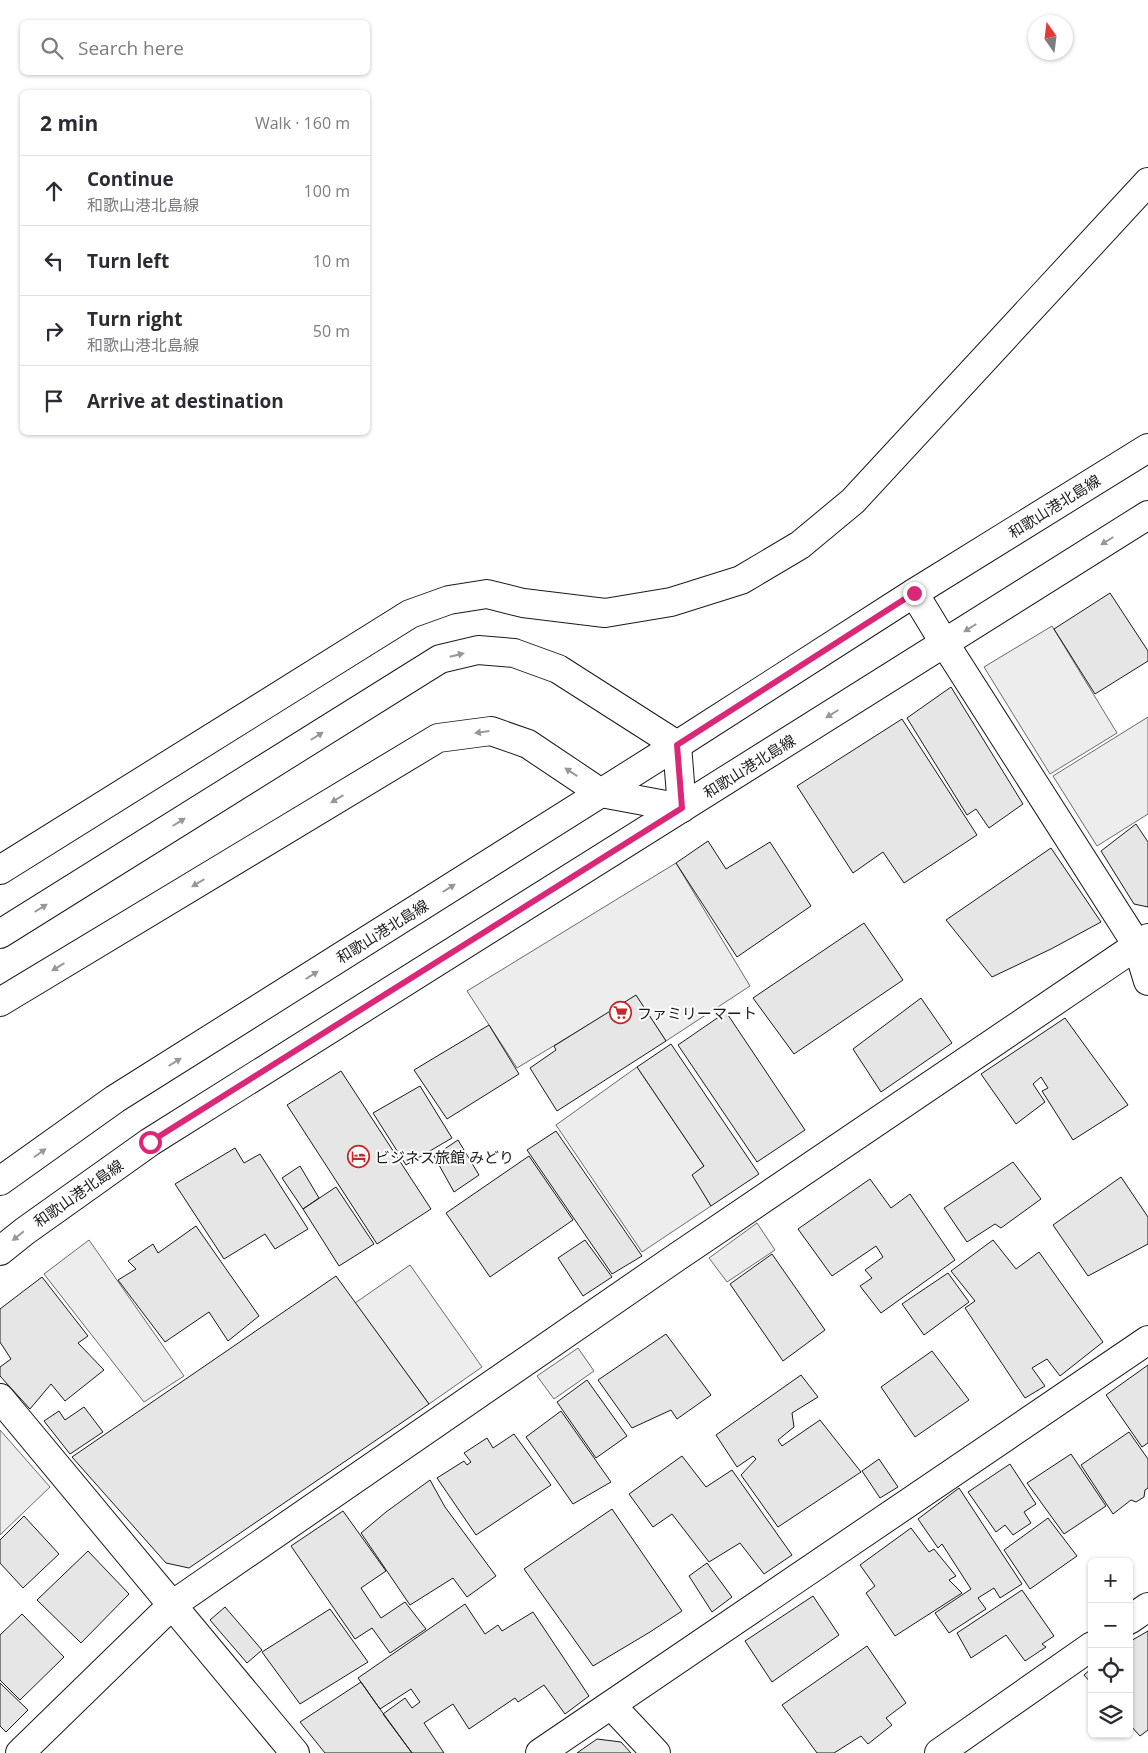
<!DOCTYPE html>
<html lang="en">
<head>
<meta charset="utf-8">
<style>
  :root { --surface:#fff; --page:#f2f2f3; --text:#2b2b33; --muted:#7c7c81; --line:#e1e1e2 }
  body { margin:0; font-family:"Open Sans","Noto Sans JP",sans-serif; background:var(--page); color:var(--text) }
  .controls { position:absolute; right:15px; bottom:15px; display:grid; overflow:hidden; border-radius:8px; box-shadow:0 1px 4px #0004 }
  .controls button { width:45px; height:45px; display:grid; place-items:center; padding:0; border:0; border-bottom:1px solid var(--line); background:var(--surface); color:var(--text); font:25px sans-serif }
  .compass { position:absolute; left:1028px; top:15px; width:45px; height:45px; border-radius:50%; background:var(--surface); box-shadow:0 1px 4px #0004; rotate:346deg }
  .stop { position:absolute; width:15px; height:15px; margin:-11px; border:4px solid #db2777; border-radius:50%; background:#fff }
  .stop.end { background:#db2777; border-color:#fff; box-shadow:0 1px 5px #0008 }
  .list { margin:0; padding:0; list-style:none }
  h2 { display:flex; justify-content:space-between; align-items:center; height:65px; margin:0; padding:0 20px; font-size:21px }
  h2 small { font-size:16px; font-weight:400; color:var(--muted) }
  .list li { display:grid; grid-template-columns:32px 1fr auto; gap:15px; align-items:center; box-sizing:border-box; height:70px; padding:0 20px; border-top:1px solid var(--line) }
  .list b { display:block; font-size:19px; white-space:nowrap }
  .list p { margin:0; font-size:16px; white-space:nowrap; color:var(--muted) }
  .list em { font-size:16px; font-style:normal; color:var(--muted) }
  .icon { flex:none; width:28px; height:28px; fill:none; stroke:currentColor; stroke-width:2; stroke-linecap:round; stroke-linejoin:round }
  .map { position:relative; flex:none; width:1148px; height:1753px; overflow:hidden }
  .search { position:absolute; background:var(--surface); box-shadow:0 1px 4px #0004; left:20px; top:20px; width:350px; height:55px; display:flex; align-items:center; gap:12px; box-sizing:border-box; padding:0 18px; border-radius:8px; color:var(--muted); font-size:19px }
  .panel { position:absolute; background:var(--surface); box-shadow:0 1px 4px #0004; left:20px; top:90px; width:350px; height:345px; border-radius:8px }
  .map>svg:first-child { display:block }
  .parking { fill:#ededed; stroke:#6a6a6a }
  .building { fill:#e6e6e6; stroke:#1a1a1a }
  .lines { fill:none; stroke-linecap:round; stroke-linejoin:round }
  .minor-casing { stroke:#1a1a1a; stroke-width:30 }
  .major-casing { stroke:#1a1a1a; stroke-width:30 }
  .minor { stroke:#fff; stroke-width:28 }
  .major { stroke:#fff; stroke-width:28 }
  .oneway { fill:#989898 }
  .route { stroke:#db2777; stroke-width:6 }
  .labels { text-anchor:middle; dominant-baseline:central; stroke-width:4; stroke-linejoin:round; paint-order:stroke }
  .street-label { font-size:15px; fill:#1a1a1a; stroke:#fff }
  .poi-label { font-size:15px; fill:#1a1a1a; stroke:#fff; text-anchor:start }
</style>
</head>
<body>
<div class="map">
<svg width="1148" height="1753" viewBox="0 0 1148 1753">
  <rect width="100%" height="100%" fill="#fff"/>
  <path class="parking" d="M1052,626L1117,733L1050,774L984,667Z
    M1148,717V814L1097,846L1053,776Z
    M676,863L750,986L666,1041L636,996L517,1068L467,991Z
    M637,1067L704,1166L693,1175L711,1206L642,1252L556,1125Z
    M757,1223L775,1250L727,1282L709,1258Z
    M89,1240L184,1376L144,1402L44,1274Z
    M410,1265L482,1367L429,1404L355,1303Z
    M578,1348L594,1371L554,1399L537,1376Z
    M0,1430L50,1487L0,1535Z"/>
  <path class="building" d="M1110,593L1148,651V661L1095,694L1054,629Z
    M951,687L1023,804L989,828L976,809L967,815L907,718Z
    M902,719L977,835L904,883L883,852L853,873L797,786Z
    M1136,824L1148,842V907L1134,904L1101,851Z
    M708,841L726,869L770,842L811,906L737,957L676,863Z
    M1051,848L1101,922L1051,949L992,977L946,920Z
    M864,923L903,980L794,1054L753,998Z
    M636,995L666,1041L557,1111L530,1068L556,1050L554,1046Z
    M921,998L952,1043L881,1092L853,1049Z
    M726,1012L805,1130L757,1162L678,1045Z
    M1065,1018L1128,1105L1073,1140L1042,1091L1048,1088L1041,1077L1033,1084L1045,1102L1016,1124L981,1074Z
    M489,1025L519,1074L447,1119L414,1070Z
    M671,1044L759,1174L711,1206L692,1175L704,1166L637,1067Z
    M341,1071L431,1209L377,1244L287,1105Z
    M420,1086L452,1138L406,1165L373,1113Z
    M556,1131L642,1256L612,1274L527,1150Z
    M458,1140L479,1175L454,1192L434,1156Z
    M235,1148L244,1163L260,1154L308,1229L275,1249L265,1234L224,1259L175,1184Z
    M529,1156L573,1220L490,1277L446,1213Z
    M1013,1162L1041,1199L1001,1228L995,1224L967,1242L944,1208Z
    M300,1166L319,1198L303,1209L282,1178Z
    M1121,1177L1148,1217V1244L1088,1276L1053,1225Z
    M870,1179L891,1208L910,1194L955,1260L881,1313L860,1286L872,1278L865,1270L883,1257L876,1246L832,1276L798,1229Z
    M336,1187L374,1244L339,1266L303,1209Z
    M196,1226L259,1316L228,1341L209,1312L165,1342L118,1280L136,1269L128,1261L153,1244L158,1253Z
    M585,1240L612,1277L583,1296L558,1258Z
    M993,1240L1016,1269L1039,1252L1103,1342L1060,1376L1047,1359L1032,1368L1045,1386L1025,1398L965,1308L975,1301L951,1271Z
    M772,1254L825,1330L783,1361L730,1284Z
    M948,1273L969,1302L924,1335L902,1304Z
    M336,1276L429,1404L189,1568L166,1563L72,1457Z
    M42,1277L88,1336L78,1343L104,1370L65,1401L51,1384L30,1409L0,1376V1367L11,1359L0,1342V1309Z
    M666,1334L711,1395L677,1419L671,1410L632,1428L598,1380Z
    M932,1351L969,1400L915,1437L881,1387Z
    M1148,1365V1443L1142,1447L1106,1395Z
    M801,1375L818,1397L792,1413L794,1427L778,1440L782,1446L820,1420L861,1472L778,1527L741,1475L756,1459L753,1456L737,1467L716,1435Z
    M587,1380L627,1436L596,1458L557,1402Z
    M84,1407L103,1432L70,1454L44,1421L59,1411L65,1420Z
    M561,1411L611,1482L573,1504L526,1437Z
    M1129,1432L1148,1459V1488L1145,1490L1144,1497L1136,1502L1131,1500L1113,1514L1081,1465Z
    M514,1434L551,1485L476,1535L437,1478L464,1461L467,1465L471,1462L464,1453L487,1438L493,1448Z
    M1071,1454L1106,1506L1064,1534L1027,1483Z
    M682,1456L706,1487L732,1470L792,1555L764,1574L740,1543L709,1562L672,1514L653,1527L629,1494Z
    M879,1459L898,1487L880,1498L862,1471Z
    M1010,1464L1036,1504L1024,1512L1031,1523L1013,1535L1005,1525L996,1532L968,1492Z
    M430,1480L445,1507L496,1576L467,1597L453,1578L410,1605L361,1533L386,1512Z
    M959,1488L1022,1584L1000,1598L994,1588L978,1598L986,1609L949,1633L935,1613L971,1589L942,1544L938,1548L918,1519Z
    M612,1509L682,1611L650,1632L593,1666L524,1569Z
    M343,1511L386,1571L361,1588L381,1618L405,1602L426,1629L390,1653L372,1628L355,1639L291,1546Z
    M24,1516L59,1554L23,1588L0,1563V1540Z
    M1048,1518L1077,1556L1030,1589L1004,1550Z
    M911,1528L929,1552L934,1549L956,1576L949,1580L962,1593L895,1636L866,1593L875,1586L860,1565Z
    M88,1551L129,1594L81,1643L37,1600Z
    M707,1563L732,1597L712,1612L689,1576Z
    M1022,1590L1054,1636L1042,1644L1046,1647L1025,1661L1006,1635L971,1658L957,1633Z
    M813,1596L839,1635L772,1682L745,1641Z
    M465,1604L485,1634L498,1625L502,1631L533,1612L589,1696L565,1714L544,1685L518,1702L515,1698L469,1729L453,1704L424,1723L444,1753H412L383,1714L405,1698L412,1708L420,1702L411,1689L380,1709L358,1678Z
    M225,1607L262,1650L247,1663L210,1620Z
    M330,1609L368,1662L300,1704L262,1652Z
    M22,1614L64,1657L20,1700L0,1680V1635Z
    M1148,1631V1730L1140,1736L1129,1724V1642Z
    M867,1646L906,1703L886,1718L892,1725L868,1744L861,1736L834,1753H817L782,1705Z
    M1092,1668V1684L1084,1675Z
    M361,1682L380,1709L412,1753H325L300,1722Z
    M0,1683L28,1710L6,1732L0,1726Z
    M597,1739L621,1742L631,1753H577Z"/>
  <g class="lines">
    <defs>
      <path id="minor" d="M914,593L945,644L1137,945L1148,981
        M0,870L410,614L449,600L487,594L523,603L605,613L671,602L741,580L800,545L853,501L1148,182
        M0,934L440,659L478,650L514,653L558,669L677,745L682,808L601,793L528,744L491,731L438,738L0,1002
        M0,1398L295,1753
        M1129,1620L1148,1607
        M611,1705L656,1753
        M20,1753L172,1605L674,1259L1148,938
        M540,1753L1148,1340
        M939,1753L1092,1646"/>
      <path id="major" d="M0,1181L115,1099L677,745L914,593L1148,448
        M0,1251L25,1231L150,1142L1148,515"/>
    </defs>
    <use href="#minor" class="minor-casing"/>
    <use href="#major" class="major-casing"/>
    <use href="#minor" class="minor"/>
    <use href="#major" class="major"/>
  </g>
  <defs><path id="oneway-solid" d="M-6-.8H1V-3.2L6.5 0L1 3.2V.8H-6Z" transform="scale(1.25)"/></defs>
  <g class="oneway">
    <use href="#oneway-solid" transform="translate(1107 541) rotate(148)"/>
    <use href="#oneway-solid" transform="translate(970 628) rotate(148)"/>
    <use href="#oneway-solid" transform="translate(457 655) rotate(-14)"/>
    <use href="#oneway-solid" transform="translate(832 714) rotate(148)"/>
    <use href="#oneway-solid" transform="translate(482 732) rotate(172)"/>
    <use href="#oneway-solid" transform="translate(317 736) rotate(-32)"/>
    <use href="#oneway-solid" transform="translate(571 772) rotate(-147)"/>
    <use href="#oneway-solid" transform="translate(337 799) rotate(149)"/>
    <use href="#oneway-solid" transform="translate(179 822) rotate(-32)"/>
    <use href="#oneway-solid" transform="translate(198 883) rotate(149)"/>
    <use href="#oneway-solid" transform="translate(449 888) rotate(-32)"/>
    <use href="#oneway-solid" transform="translate(41 908) rotate(-32)"/>
    <use href="#oneway-solid" transform="translate(58 967) rotate(149)"/>
    <use href="#oneway-solid" transform="translate(312 975) rotate(-32)"/>
    <use href="#oneway-solid" transform="translate(175 1062) rotate(-32)"/>
    <use href="#oneway-solid" transform="translate(40 1153) rotate(-35)"/>
    <use href="#oneway-solid" transform="translate(18 1236) rotate(141)"/>
  </g>
  <g class="lines">
    <path class="route" d="M150,1142L682,808L677,745L914,593"/>
  </g>
  <defs>
    <symbol id="supermarket-ring" viewBox="-11 -11 22 22"><circle r="9.5" fill="#fff" stroke="#c62828" stroke-width="1.5"/><path d="M-6-5.5h2.5l.6 2H6L4.5 2H-2.5L-4.4-4H-6ZM-1.5 3.2a1.3 1.3 0 1 0 .1 0ZM3 3.2a1.3 1.3 0 1 0 .1 0Z" fill="#c62828"/></symbol>
    <symbol id="hotel-ring" viewBox="-11 -11 22 22"><circle r="9.5" fill="#fff" stroke="#c62828" stroke-width="1.5"/><path d="M-6-4.5h1.5V1H6V5H4.5V3h-9V5H-6ZM-4 0a1.8 1.8 0 1 1 3.6 0ZM.5 0V-2.5h3Q6-2.5 6 0Z" fill="#c62828"/></symbol>
  </defs>
  <g fill-rule="evenodd">
    <use href="#supermarket-ring" x="608" y="1000" width="25" height="25"/>
    <use href="#hotel-ring" x="346" y="1144" width="25" height="25"/>
  </g>
  <g class="labels">
    <g class="street-label">
      <text transform="translate(1054 506) rotate(-32)">和歌山港北島線</text>
      <text transform="translate(749 766) rotate(-32)">和歌山港北島線</text>
      <text transform="translate(382 931) rotate(-32)">和歌山港北島線</text>
      <text transform="translate(78 1193) rotate(-35)">和歌山港北島線</text>
    </g>
    <g class="poi-label">
      <text x="637" y="1013">ファミリーマート</text>
      <text x="375" y="1157">ビジネス旅館 みどり</text>
    </g>
  </g>
</svg>
<div class="controls">
<button>+</button>
<button>−</button>
<button><svg class="icon" aria-label="locate" viewBox="0 0 24 24"><circle cx="12" cy="12" r="6"/><path d="M12 2v4M12 18v4M2 12h4M18 12h4"/></svg></button>
<button><svg class="icon" aria-label="layers" viewBox="0 0 24 24"><path d="M12 4l9 5-9 5-9-5zM3 14l9 5 9-5"/></svg></button>
</div>
<svg class="compass" viewBox="-18 -18 36 36"><path d="M0-13l5 13h-10z" fill="#e53935"/><path d="M0 13l5-13h-10z" fill="#7c7c81"/></svg>
<div class="stop" style="left:150px;top:1142px"></div>
<div class="stop end" style="left:914px;top:593px"></div>
<div class="search"><svg class="icon" aria-label="search" viewBox="0 0 24 24"><circle cx="10" cy="10" r="6"/><path d="M15 15l6 6"/></svg>Search here</div>
<section class="panel">
<h2>2 min<small>Walk · 160 m</small></h2>
<ul class="list">
<li><svg class="icon" aria-label="ahead" viewBox="0 0 24 24"><path d="M12 20V5M6 11l6-6 6 6"/></svg><div><b>Continue</b><p>和歌山港北島線</p></div><em>100 m</em></li>
<li><svg class="icon" aria-label="left" viewBox="0 0 24 24"><path d="M17 20v-9H6M10 6l-5 5 5 5"/></svg><div><b>Turn left</b></div><em>10 m</em></li>
<li><svg class="icon" aria-label="right" viewBox="0 0 24 24"><path d="M7 20v-9h11M14 6l5 5-5 5"/></svg><div><b>Turn right</b><p>和歌山港北島線</p></div><em>50 m</em></li>
<li><svg class="icon" aria-label="arrive" viewBox="0 0 24 24"><path d="M6 21V4h12l-3 4 3 4H6"/></svg><div><b>Arrive at destination</b></div></li>
</ul>
</section>
</div>
</body>
</html>
